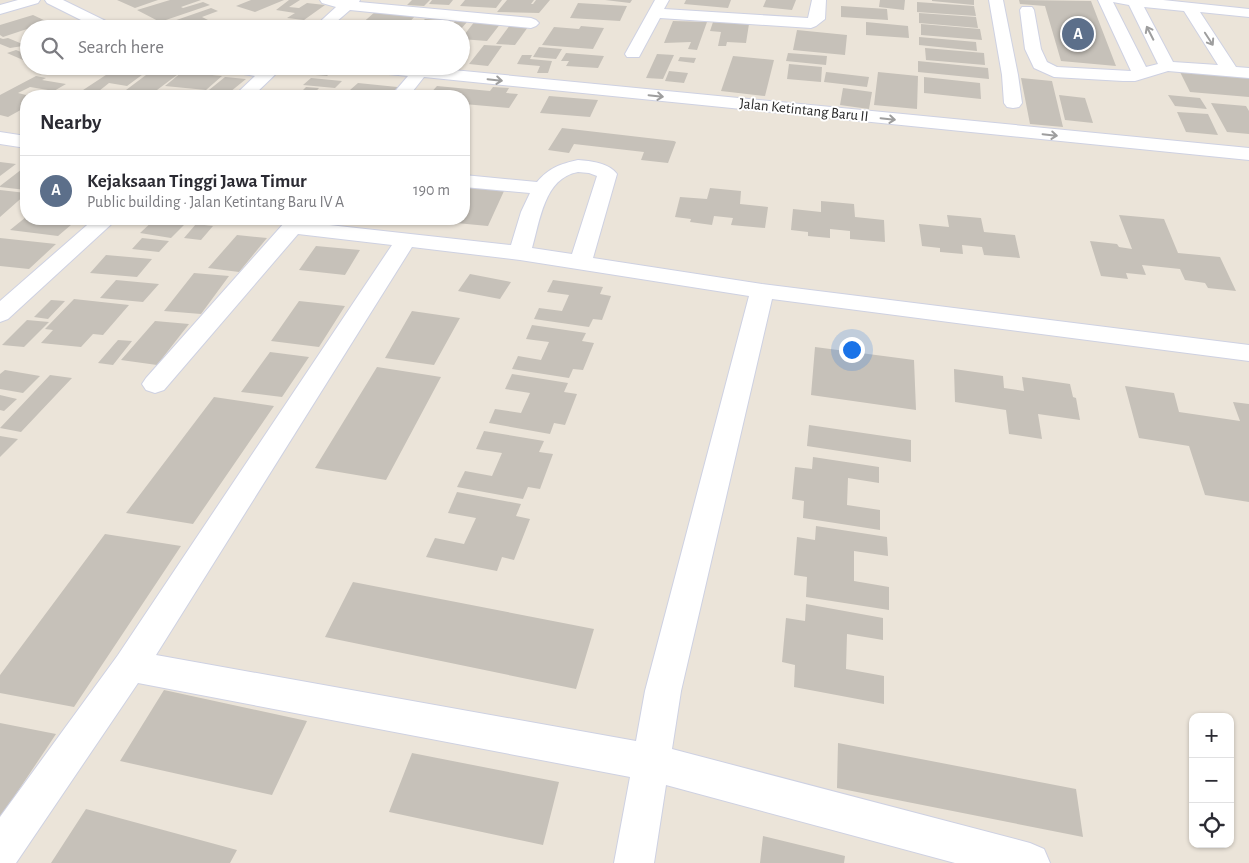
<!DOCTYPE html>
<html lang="en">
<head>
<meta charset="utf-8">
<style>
  :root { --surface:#fff; --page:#f2f2f3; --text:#2b2b33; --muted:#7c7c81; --line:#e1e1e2; --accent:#db2777 }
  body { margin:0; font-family:"Alegreya Sans",sans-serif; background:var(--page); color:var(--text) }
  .controls { position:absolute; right:15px; bottom:15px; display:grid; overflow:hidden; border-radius:10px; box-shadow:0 1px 4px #0004 }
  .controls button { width:45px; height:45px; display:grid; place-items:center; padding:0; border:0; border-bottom:1px solid var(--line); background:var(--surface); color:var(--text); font:25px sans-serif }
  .you { position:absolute; left:851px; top:349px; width:18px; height:18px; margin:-12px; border:4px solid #fff; border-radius:50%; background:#1a73e8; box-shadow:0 0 0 8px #1a73e833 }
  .badge { display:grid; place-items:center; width:32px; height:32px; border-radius:50%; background:var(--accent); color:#fff; font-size:16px; font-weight:700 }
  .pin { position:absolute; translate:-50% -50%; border:2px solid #fff; box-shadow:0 1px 5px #0006 }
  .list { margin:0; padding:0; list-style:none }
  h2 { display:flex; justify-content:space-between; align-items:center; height:65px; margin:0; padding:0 20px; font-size:21px }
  h2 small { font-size:16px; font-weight:400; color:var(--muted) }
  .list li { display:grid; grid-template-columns:32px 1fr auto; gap:15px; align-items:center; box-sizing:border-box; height:70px; padding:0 20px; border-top:1px solid var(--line) }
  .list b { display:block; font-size:19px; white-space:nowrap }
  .list p { margin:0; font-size:16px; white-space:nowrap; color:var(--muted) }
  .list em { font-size:16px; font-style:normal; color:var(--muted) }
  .icon { flex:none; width:28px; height:28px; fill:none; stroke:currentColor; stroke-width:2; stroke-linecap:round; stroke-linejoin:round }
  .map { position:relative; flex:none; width:1249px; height:863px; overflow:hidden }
  .search { position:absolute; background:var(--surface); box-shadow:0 1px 4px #0004; left:20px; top:20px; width:450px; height:55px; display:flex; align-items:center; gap:12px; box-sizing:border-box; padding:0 18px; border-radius:28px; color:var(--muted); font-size:19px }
  .panel { position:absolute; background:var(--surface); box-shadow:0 1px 4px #0004; left:20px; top:90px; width:450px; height:135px; border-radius:20px }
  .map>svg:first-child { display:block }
  .building { fill:#c6c1b9 }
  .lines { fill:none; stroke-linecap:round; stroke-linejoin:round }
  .minor-casing { stroke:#ced1e2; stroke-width:2 }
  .minor { fill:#fff; fill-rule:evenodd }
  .oneway { stroke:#9e9e9e }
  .labels { text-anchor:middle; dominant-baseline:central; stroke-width:4; stroke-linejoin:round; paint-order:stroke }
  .far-street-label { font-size:15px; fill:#282828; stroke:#fff }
</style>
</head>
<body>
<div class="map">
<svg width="1249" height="863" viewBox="0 0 1249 863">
  <rect width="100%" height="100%" fill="#ebe4d9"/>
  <path class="building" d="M117,0H158L135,8Z
    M170,0H201L181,7L183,8L203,2L210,5L160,22L137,10Z
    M251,0H284L255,12L236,6Z
    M289,0H300L289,7L299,8L307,3L325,5L304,20L287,18L295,13L276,10Z
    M412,0H430L424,6L407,5Z
    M432,0H453L449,5L429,4Z
    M465,0H502L496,8L460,6Z
    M507,0H534L531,4H533L536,0H550L539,13L497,12Z
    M605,0H632L630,3Z
    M686,0H731L728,8L684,4Z
    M766,0H796L792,10L763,7Z
    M880,0H905L904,10L879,7Z
    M932,0H974V5L932,1Z
    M1019,0L1091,1L1116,66L1061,61L1045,6L1020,4Z
    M917,2L974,6L976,16L917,12Z
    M578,3L627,6L620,21L570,18Z
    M841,6L887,9L888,20L841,17Z
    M211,8L218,11L202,17L210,21L198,25L193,23L178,29L165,24Z
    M376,11L417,14L404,28L391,27L396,22L374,20L367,27L359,26Z
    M919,13L976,17L978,28L919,23Z
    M33,15L48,22L3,37L0,35V25Z
    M425,19L441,20L433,29H415Z
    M276,20L306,22L298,29H266Z
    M444,20L451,21L444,29H435Z
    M211,21L228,28L193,29Z
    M455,21L467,22L461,29H448Z
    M475,21L501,23L487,41L461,39Z
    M673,21L707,22L697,50L688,49L691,42L664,43Z
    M713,22L749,24L746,43L727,42L726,46H718L721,32L710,31Z
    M866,22L908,26L909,38L866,35Z
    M52,24L65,29H39V28Z
    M921,24L980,29L982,40L921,35Z
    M510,25L528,27L515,45L496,44Z
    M581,26L604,28L593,49L542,45L554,27L579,29Z
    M797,30L847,35L845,55L793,50Z
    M919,37L976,42L977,51L919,45Z
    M0,38L3,39L8,38L20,43L29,40V45L10,48L0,44Z
    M484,45L502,46L488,66L469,64Z
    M539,47L562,49L556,59L533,57Z
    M925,48L984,53L985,65L926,60Z
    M16,50L26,54L29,53V58L23,60L7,53Z
    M566,53L604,56L598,68L566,66L569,61H561Z
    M788,53L827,56L826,65L786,61Z
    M657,54L674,55L663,79L646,78Z
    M522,55H532L530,59L552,61L548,73H537L540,66L517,64Z
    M733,56L774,60L765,96L721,91Z
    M680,57L696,58L694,63L678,61Z
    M918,61L988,68L989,79L918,72Z
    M789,64L822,67L821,82L787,79Z
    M312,66H327L336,67L327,76L304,74Z
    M118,67L150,69L127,86L109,83L99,91L115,93L110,96L77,94Z
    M154,69L181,72L153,93L126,90Z
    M669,71L688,73L684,83L665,81Z
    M182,72L222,76L206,90L165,86Z
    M826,72L869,77L867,87L824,82Z
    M878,72L918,76L917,109L874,105Z
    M1180,72L1249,78V97L1190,92Z
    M36,76L46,78L42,80L66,84L54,91L30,87L18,93L26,95V107L8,117L0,115V95Z
    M225,77L246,79L230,92L209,90Z
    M924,77L980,83L981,99L924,93Z
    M311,78L342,81L335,88L303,85Z
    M1021,78L1052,81L1063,127L1030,124Z
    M358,83L407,88L400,95L350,90Z
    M437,86L490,91L493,87L509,88L506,93L518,94L509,108L464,104V96H428Z
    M306,87L319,88L312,96H297Z
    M843,88L872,92L869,109L840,105Z
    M125,91L150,95L149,96H117Z
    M161,92L189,95V96H155Z
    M349,93L378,95V96H346Z
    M1059,95L1085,98L1093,123L1065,120Z
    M1168,95L1200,98L1207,109L1175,106Z
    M549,96L598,100L590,117L540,113Z
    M1211,103L1246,106L1249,111V134L1227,132Z
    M1177,112L1208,114L1218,135L1186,132Z
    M562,128L674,141L676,142L668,163L641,160L644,152L574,144L569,153L548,150Z
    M0,162L16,164L0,176Z
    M26,166V190L0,187V186Z
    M464,187L504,191L488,226L425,220L464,219Z
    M710,188L741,191L740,204L768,207L765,228L731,225L733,218L714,216L712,225L690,222L691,219L675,217L680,197L707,199Z
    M0,190L26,193V194L0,217Z
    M821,201L854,204L855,217L884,220L885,242L850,239V231L830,229V238L808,236V232L791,230L793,209L821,212Z
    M947,215L981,218L984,232L1015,235L1020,258L984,255L982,247L962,245L963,254L940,252V248L922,246L919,224L949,227Z
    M1119,215L1164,219L1178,253L1220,257L1236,291L1208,288L1205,283L1185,280L1180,269L1142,265L1146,275L1126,273L1128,279L1101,276L1090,241L1117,244L1119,247L1132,249Z
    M26,217V219H78L58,236L10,230Z
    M155,219H190L171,238L140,233Z
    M196,224L213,226L201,240L184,238Z
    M237,235L267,238L239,272L208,268Z
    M0,238L56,244L29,269L0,266Z
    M142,238L169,241L159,252L132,249Z
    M316,246L360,250L345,275L299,270Z
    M106,255L152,259L137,277L90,273Z
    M194,273L229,276L201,314L164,311Z
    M470,274L511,282L500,299L458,291Z
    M116,280L159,284L143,302L100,298Z
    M553,280L603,287L600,294L611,296L602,320L593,319L589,327L534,319L539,308L562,311L569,295L547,292Z
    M74,299L129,305L103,335L93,334L81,347L41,343L53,330L45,329Z
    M51,300L65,301L48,319L34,317Z
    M299,301L345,306L319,347L271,341Z
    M412,311L460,318L434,365L385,358Z
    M27,320L49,322L24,347L2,345Z
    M155,321L189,324L157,365L121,360Z
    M532,325L586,333L582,341L594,343L583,370L573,369L569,378L512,369L518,356L541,360L549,342L526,339Z
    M118,340L132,341L113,365L98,363Z
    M815,347L914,360L916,410L811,395Z
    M270,352L309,357L282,397L241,392Z
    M377,367L441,377L386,480L315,468Z
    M954,369L1003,376L1004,388L1024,391L1022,377L1070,384L1073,397L1076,398L1080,420L1038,414L1042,439L1009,434L1006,410L955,402Z
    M5,370L40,376L23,393L0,389V374Z
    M512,374L568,383L564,392L577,394L565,425L554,423L550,434L489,423L495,409L521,413L530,393L505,389Z
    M50,375L72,378L21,432L0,428Z
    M1125,386L1174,393L1179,412L1240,421L1233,402L1249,404V502L1205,495L1189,446L1139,438Z
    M0,395L17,399L4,411L0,410Z
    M214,397L274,406L193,524L126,513Z
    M809,425L911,440V462L807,446Z
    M484,431L544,441L539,452L553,454L540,489L528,487L523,499L457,487L465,471L492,476L502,453L476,449Z
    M0,436L18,439L0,457Z
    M813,457L879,467V483L848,478L847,505L880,510V530L803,518L804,501L792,499L795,467L812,469Z
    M457,492L521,504L516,516L530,519L514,560L502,557L497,571L426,557L435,538L464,544L476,518L448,513Z
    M816,526L887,537L888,556L854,551V581L889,587V610L806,597L807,577L794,575L797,537L815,540Z
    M105,534L181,546L74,707L0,693V675Z
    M353,582L594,629L576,689L325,637Z
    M806,604L883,618V640L847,634L846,669L884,676V704L794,687L795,665L782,662L786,618L805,621Z
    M164,690L307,721L272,795L120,761Z
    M0,723L56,734L0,818Z
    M838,743L1076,789L1083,837L837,788Z
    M412,753L559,782L543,845L389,812Z
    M86,809L237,850L230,863H51Z
    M763,836L845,856L844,863H760Z"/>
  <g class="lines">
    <defs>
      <path id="minor" d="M18,0H40L38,3L0,14V5Z
        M45,0H63L116,26L118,29H99L47,3Z
        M320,0H360L359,2L531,18L536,20L539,23L536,26L531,28L350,10L328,29H312L336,7L322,3Z
        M655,0H669L664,9L808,18L812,0H826L825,19L816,26L811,28L660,18L639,57H627L625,54Z
        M989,0H1003L1018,75L1022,103L1019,107L1013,108L1007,107L1004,103L1002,75Z
        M1098,0H1163L1249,9V17L1200,12L1236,67L1249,68V78L1168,71L1135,81H1123L1054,77L1034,68L1025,49L1020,10L1022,7H1032L1034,10L1041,49L1047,62L1057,67L1131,71ZM1113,2L1129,5L1158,64L1146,67ZM1144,7L1184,11L1218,65L1173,62Z
        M213,66H284L253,96H234L255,76L215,69Z
        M351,66H412L1249,148V160L424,77L409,96H391L408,76L359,71L353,69Z
        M0,132L26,136V148L0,144Z
        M578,160C591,161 609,163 617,174L593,258L762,284L1249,345V361L772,299L681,691L672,749L1030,843L1044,849L1050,863H955L666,785L654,863H614L630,777L138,683L16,863H0V817L118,655L392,245L298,234L164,390L155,393L146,390L142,384L146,378L285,222L293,221L511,245L521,212L530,193L464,187V175L537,182C549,168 560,164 578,160ZM578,172L589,173L597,176L572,254L532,248C540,221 544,178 578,172ZM412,247L520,260L749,296L645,691L636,741L156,655Z
        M94,219H117L8,319L0,322V301Z"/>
    </defs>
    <use href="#minor" class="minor-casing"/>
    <use href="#minor" class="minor"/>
  </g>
  <defs><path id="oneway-shaft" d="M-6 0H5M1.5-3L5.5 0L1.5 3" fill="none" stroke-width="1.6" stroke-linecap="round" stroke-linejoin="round" transform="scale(1.25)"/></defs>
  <g class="oneway">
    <use href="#oneway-shaft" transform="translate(1150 33) rotate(-117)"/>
    <use href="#oneway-shaft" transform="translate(1209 39) rotate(57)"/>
    <use href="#oneway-shaft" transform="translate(495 80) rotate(6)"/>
    <use href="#oneway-shaft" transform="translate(656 96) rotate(6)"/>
    <use href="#oneway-shaft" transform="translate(888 119) rotate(6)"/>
    <use href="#oneway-shaft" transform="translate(1050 135) rotate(6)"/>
  </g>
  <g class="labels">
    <g class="far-street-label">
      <text transform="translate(804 110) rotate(6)">Jalan Ketintang Baru II</text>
    </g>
  </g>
</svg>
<div class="controls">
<button>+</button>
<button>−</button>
<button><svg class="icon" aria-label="locate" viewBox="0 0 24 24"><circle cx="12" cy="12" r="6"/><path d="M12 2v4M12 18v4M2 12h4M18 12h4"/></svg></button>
</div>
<div class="you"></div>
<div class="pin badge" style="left:1078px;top:34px;background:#5c6f8a">A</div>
<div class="search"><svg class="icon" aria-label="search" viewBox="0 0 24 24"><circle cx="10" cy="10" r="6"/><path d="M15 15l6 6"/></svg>Search here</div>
<section class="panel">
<h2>Nearby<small></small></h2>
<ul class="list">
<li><span class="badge" style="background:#5c6f8a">A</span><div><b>Kejaksaan Tinggi Jawa Timur</b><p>Public building · Jalan Ketintang Baru IV A</p></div><em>190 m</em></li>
</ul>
</section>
</div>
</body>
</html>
